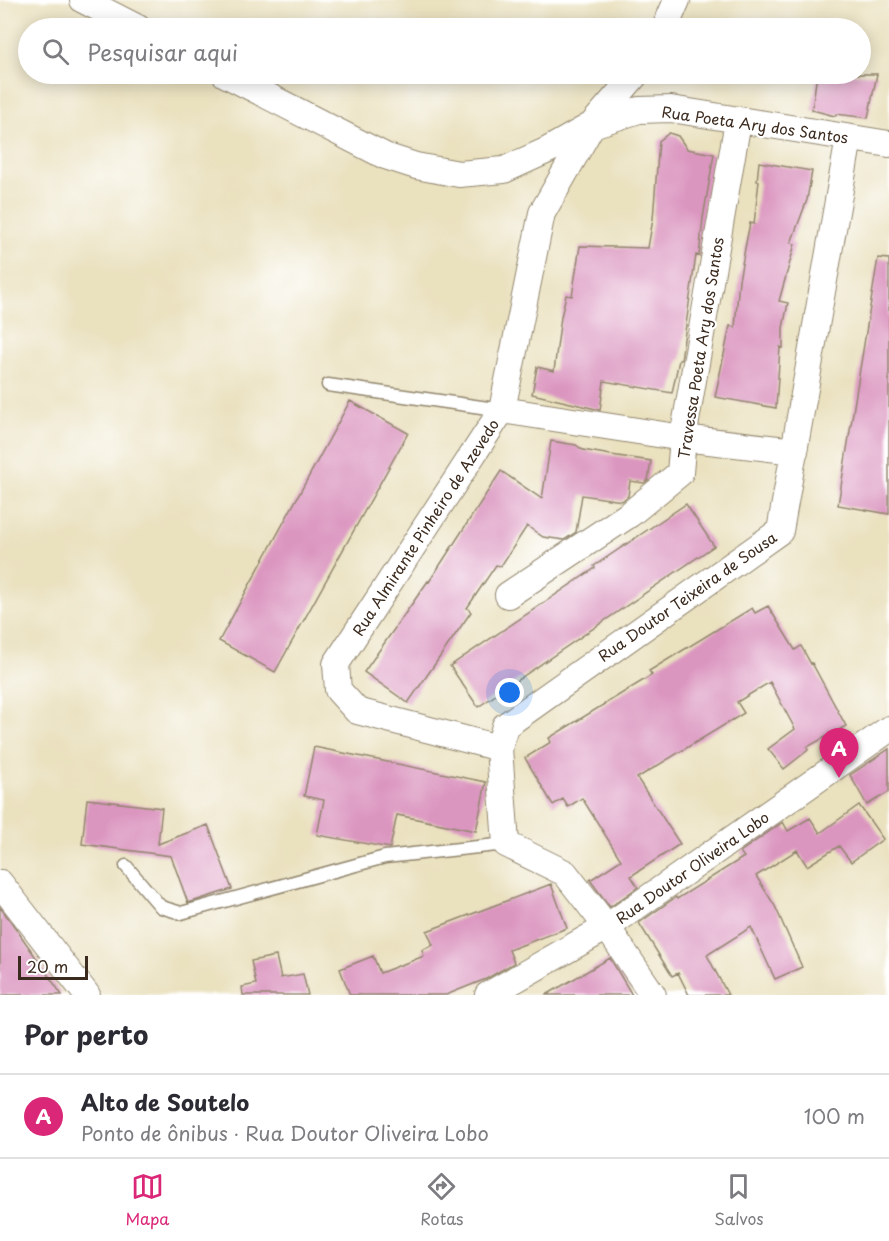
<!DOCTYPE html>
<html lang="pt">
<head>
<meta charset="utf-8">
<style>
  :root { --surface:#fff; --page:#f2f2f3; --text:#2b2b33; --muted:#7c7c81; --line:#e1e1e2; --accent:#db2777 }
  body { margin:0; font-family:"Playpen Sans",sans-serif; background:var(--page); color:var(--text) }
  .scale { position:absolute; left:18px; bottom:15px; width:70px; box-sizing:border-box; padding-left:6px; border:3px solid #3b2a1e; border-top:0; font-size:16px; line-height:21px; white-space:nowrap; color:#3b2a1e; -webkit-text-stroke:4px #fff; paint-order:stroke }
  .you { position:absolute; left:510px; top:693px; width:21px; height:21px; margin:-15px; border:4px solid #fff; border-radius:50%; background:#1a73e8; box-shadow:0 0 0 9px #1a73e833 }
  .badge { display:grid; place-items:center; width:39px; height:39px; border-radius:50%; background:var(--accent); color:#fff; font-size:20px; font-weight:700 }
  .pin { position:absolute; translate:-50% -50px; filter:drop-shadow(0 2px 3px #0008) }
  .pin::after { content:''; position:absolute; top:32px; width:21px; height:18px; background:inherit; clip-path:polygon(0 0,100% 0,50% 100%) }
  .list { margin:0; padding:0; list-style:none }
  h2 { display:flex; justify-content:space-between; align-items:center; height:78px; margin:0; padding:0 24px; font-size:26px }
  h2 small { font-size:20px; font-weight:400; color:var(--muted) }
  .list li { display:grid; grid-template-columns:39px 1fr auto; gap:18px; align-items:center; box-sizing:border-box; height:84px; padding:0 24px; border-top:2px solid var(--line) }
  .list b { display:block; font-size:22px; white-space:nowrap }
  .list p { margin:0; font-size:20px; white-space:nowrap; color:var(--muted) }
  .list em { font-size:20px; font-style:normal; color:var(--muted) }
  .icon { flex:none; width:33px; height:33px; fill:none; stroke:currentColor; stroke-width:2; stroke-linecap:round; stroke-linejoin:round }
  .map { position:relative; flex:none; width:889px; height:995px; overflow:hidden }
  .search { position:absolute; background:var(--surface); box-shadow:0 3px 15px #0003; left:18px; right:18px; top:18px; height:66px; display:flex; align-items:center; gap:15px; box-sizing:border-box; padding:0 21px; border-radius:33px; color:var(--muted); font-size:22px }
  .sheet { height:162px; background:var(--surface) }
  nav { display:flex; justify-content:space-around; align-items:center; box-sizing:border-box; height:84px; border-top:2px solid var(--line); background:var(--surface); font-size:16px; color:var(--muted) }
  nav a { display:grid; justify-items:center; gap:3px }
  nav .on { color:var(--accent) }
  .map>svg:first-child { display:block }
  .building { fill:#db96c0 }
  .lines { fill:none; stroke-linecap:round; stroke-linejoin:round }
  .service-casing { stroke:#92866e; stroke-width:15 }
  .minor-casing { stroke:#92866e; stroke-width:28 }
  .service { stroke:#fff; stroke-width:12 }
  .minor { stroke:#fff; stroke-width:26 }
  .labels { text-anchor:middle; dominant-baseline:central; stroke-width:4.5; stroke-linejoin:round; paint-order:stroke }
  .street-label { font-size:15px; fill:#3b2a1e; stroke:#fff }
</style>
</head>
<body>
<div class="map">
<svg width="889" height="995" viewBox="0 0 889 995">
  <rect width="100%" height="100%" fill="#fff"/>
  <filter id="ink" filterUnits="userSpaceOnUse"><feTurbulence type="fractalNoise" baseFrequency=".0167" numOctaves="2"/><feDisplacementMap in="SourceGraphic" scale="12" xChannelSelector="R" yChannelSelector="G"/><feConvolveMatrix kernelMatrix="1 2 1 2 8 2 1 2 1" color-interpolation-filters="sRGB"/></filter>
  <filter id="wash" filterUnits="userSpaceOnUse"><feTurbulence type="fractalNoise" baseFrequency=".008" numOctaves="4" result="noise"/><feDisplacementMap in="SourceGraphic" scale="24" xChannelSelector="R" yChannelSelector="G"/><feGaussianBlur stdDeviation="1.35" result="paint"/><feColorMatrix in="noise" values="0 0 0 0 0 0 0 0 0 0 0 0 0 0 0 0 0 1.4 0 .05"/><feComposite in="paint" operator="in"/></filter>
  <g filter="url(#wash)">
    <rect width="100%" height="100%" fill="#eae1bf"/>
    <g id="blocks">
      <path class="building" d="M817,74H877L868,118L836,114L835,116L812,110Z
        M669,133L678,136L687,149L714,154L703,218L699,256L696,255L681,360H679L672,393L604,381L600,410L532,394L537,367L554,371L561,317L566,295L572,296L580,246L648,248L653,219L659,141Z
        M759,162L812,171L807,200L791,243L795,244L779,301L788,303L783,328V348L780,347L776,408L715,397L730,326L735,327L739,280L747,238L750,223L754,224L759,181H757Z
        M878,258L889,259V514L838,505Z
        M350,401L408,433L275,672L219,641Z
        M551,441L576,445L583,450L611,455L651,461L648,480L644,483L630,481L628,496L622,501L582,495L576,532L564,540L543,537L527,526L501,566L496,565L467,608L471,612L408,703L364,672L428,581L429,582L501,471L542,499Z
        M686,504L714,546L478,707L450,666L595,568L594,566Z
        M768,606L795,650L801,646L811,664L812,663L846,726L807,747L808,750L784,769L768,749L795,729L770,682L737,702L744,713L637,778L680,844L631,876L638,887L610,907L590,880L621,860L582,798L568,807L563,799L553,805L525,758L551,742L549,738L652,675L649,671L752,608L755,613Z
        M314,747L486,782L476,831L397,815L390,848L317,835L324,800L304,796Z
        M889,749V792L867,805L850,775Z
        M87,799L162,808L158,844L208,825L232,889L188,903L171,856L82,844Z
        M859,805L883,839L851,862L839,846L807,866L797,850L756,876L775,906L802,967L775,979L751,927L707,955L728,995H689L678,973L672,976L639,923L676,897L677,899L744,857L740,852L783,822L788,831L810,818L820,833Z
        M551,884L567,928L509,950L514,963L486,979L446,995H350L340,969L373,956L380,973L424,956L422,950L433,945L427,931Z
        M0,907L12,923L62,995H0Z
        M276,956L281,978L303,974L308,995H243L242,987L256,984L251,961Z
        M610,958L632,995H546Z"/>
    </g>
  </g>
  <g filter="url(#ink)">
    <use href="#blocks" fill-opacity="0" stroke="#92866e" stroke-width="1.5"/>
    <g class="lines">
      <defs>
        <path id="service" d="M328,385L502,410
          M126,866L161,907L181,913L385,857L506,844"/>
        <path id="minor" d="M83,0L138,28
          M665,28L677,0
          M225,74L385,156L416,166L459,174L504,170L548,150L592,125L639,110L671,109L889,144
          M502,410L542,213L592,125L636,74
          M508,595L630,514L680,473L683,438L738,121
          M499,748L357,711L338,690L336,664L502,410L683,438L795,451
          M0,883L87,995
          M488,995L607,927L889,729
          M653,995L607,927L565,873L506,844L499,748L505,726L780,531L849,138"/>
      </defs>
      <use href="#service" class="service-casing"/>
      <use href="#minor" class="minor-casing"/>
      <use href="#service" class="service"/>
      <use href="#minor" class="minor"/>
    </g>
  </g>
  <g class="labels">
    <g class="street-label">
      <text transform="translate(755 124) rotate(8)">Rua Poeta Ary dos Santos</text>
      <text transform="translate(700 348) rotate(-81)">Travessa Poeta Ary dos Santos</text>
      <text transform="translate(425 527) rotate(-57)">Rua Almirante Pinheiro de Azevedo</text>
      <text transform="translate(687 596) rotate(-35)">Rua Doutor Teixeira de Sousa</text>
      <text transform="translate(692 867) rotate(-35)">Rua Doutor Oliveira Lobo</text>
    </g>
  </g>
</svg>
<div class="scale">20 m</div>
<div class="you"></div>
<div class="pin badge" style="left:839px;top:778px">A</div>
<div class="search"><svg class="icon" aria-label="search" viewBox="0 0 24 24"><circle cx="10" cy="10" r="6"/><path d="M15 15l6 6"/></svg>Pesquisar aqui</div>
</div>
<section class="sheet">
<h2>Por perto<small></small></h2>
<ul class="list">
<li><span class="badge">A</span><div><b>Alto de Soutelo</b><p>Ponto de ônibus · Rua Doutor Oliveira Lobo</p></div><em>100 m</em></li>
</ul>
</section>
<nav>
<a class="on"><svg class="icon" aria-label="map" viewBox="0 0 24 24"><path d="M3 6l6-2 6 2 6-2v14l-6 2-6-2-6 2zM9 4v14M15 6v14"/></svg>Mapa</a>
<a><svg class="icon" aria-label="directions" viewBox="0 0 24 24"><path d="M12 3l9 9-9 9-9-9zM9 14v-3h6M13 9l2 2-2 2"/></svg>Rotas</a>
<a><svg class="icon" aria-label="saved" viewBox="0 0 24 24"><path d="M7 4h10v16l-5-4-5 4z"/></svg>Salvos</a>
</nav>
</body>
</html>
